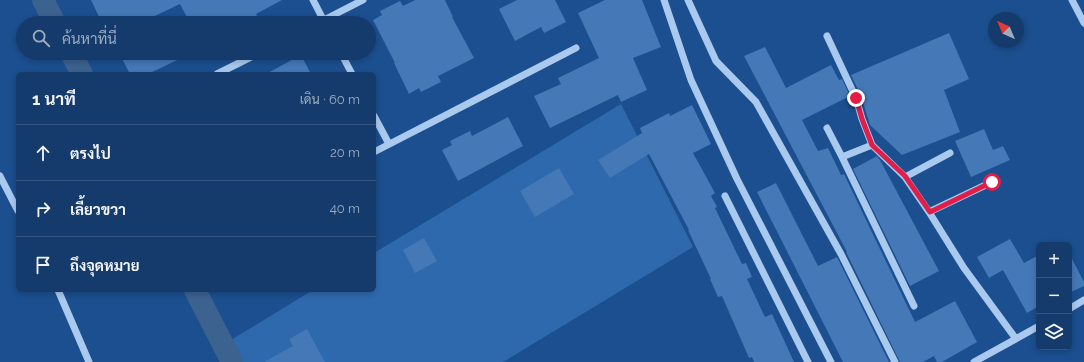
<!DOCTYPE html>
<html lang="th">
<head>
<meta charset="utf-8">
<style>
  :root { --surface:#143b6b; --page:#214673; --text:#f1f3f6; --muted:#9dadc1; --line:#33557e }
  body { margin:0; font-family:Raleway,Sarabun,sans-serif; background:var(--page); color:var(--text) }
  .controls { position:absolute; right:12px; bottom:12px; display:grid; overflow:hidden; border-radius:6px; box-shadow:0 2px 6px #0003 }
  .controls button { width:36px; height:36px; display:grid; place-items:center; padding:0; border:0; border-bottom:1px solid var(--line); background:var(--surface); color:var(--text); font:20px sans-serif }
  .compass { position:absolute; left:988px; top:12px; width:36px; height:36px; border-radius:50%; background:var(--surface); box-shadow:0 2px 6px #0003; rotate:316deg }
  .stop { position:absolute; width:12px; height:12px; margin:-9px; border:3px solid #e11d48; border-radius:50%; background:#fff }
  .stop.end { background:#e11d48; border-color:#fff; box-shadow:0 1px 4px #0008 }
  .list { margin:0; padding:0; list-style:none }
  h2 { display:flex; justify-content:space-between; align-items:center; height:52px; margin:0; padding:0 16px; font-size:17px }
  h2 small { font-size:13px; font-weight:400; color:var(--muted) }
  .list li { display:grid; grid-template-columns:26px 1fr auto; gap:12px; align-items:center; box-sizing:border-box; height:56px; padding:0 16px; border-top:1px solid var(--line) }
  .list b { display:block; font-size:15px; white-space:nowrap }
  .list em { font-size:13px; font-style:normal; color:var(--muted) }
  .icon { flex:none; width:22px; height:22px; fill:none; stroke:currentColor; stroke-width:2; stroke-linecap:round; stroke-linejoin:round }
  .map { position:relative; flex:none; width:1084px; height:362px; overflow:hidden }
  .search { position:absolute; background:var(--surface); box-shadow:0 2px 6px #0003; left:16px; top:16px; width:360px; height:44px; display:flex; align-items:center; gap:10px; box-sizing:border-box; padding:0 14px; border-radius:22px; color:var(--muted); font-size:15px }
  .panel { position:absolute; background:var(--surface); box-shadow:0 2px 6px #0003; left:16px; top:72px; width:360px; height:220px; border-radius:6px }
  .map>svg:first-child { display:block }
  .green { fill:#2e69ad }
  .lines { fill:none; stroke-linecap:round; stroke-linejoin:round }
  .canal { stroke:#3c6290; stroke-width:22 }
  .building { fill:#4478b7 }
  .minor { stroke:#a9c9ee; stroke-width:7 }
  .route { stroke:#e11d48; stroke-width:5 }
</style>
</head>
<body>
<div class="map">
<svg width="1084" height="362" viewBox="0 0 1084 362">
  <rect width="100%" height="100%" fill="#1b4f8f"/>
  <path class="green" d="M621,104L693,247L503,362H243L231,340L313,290H374V253Z"/>
  <g class="lines">
    <path class="canal" d="M43,0L55,23
      M71,53L82,74
      M195,290L232,362"/>
  </g>
  <path class="building" d="M91,0H282L256,14L258,18L249,23H190L180,4L140,23H102Z
    M415,0H445L453,17H452L474,58L438,76L441,82L421,92L419,88L409,94L394,63H395L373,20L382,15L380,11L400,1L403,6Z
    M517,0H555L566,22L544,33L541,27L515,41L499,9Z
    M605,0H642L661,47L633,58L647,90L621,102L618,95L550,128L534,96L561,84L558,78L599,58L578,13Z
    M949,33L969,79L944,90L960,132L902,155L870,125L861,96L851,75Z
    M765,47L786,88L831,65L839,80L842,79L850,96L802,120L818,151L828,148L841,175L844,174L915,322L955,301L977,342L942,362H937L934,356L923,362H900L846,252H847L744,56Z
    M119,53H192L148,74H130Z
    M301,55L311,74H266Z
    M692,105L711,144L693,153L715,193L711,196L717,207L715,208L742,264L746,263L752,277L747,279L765,317L772,314L794,362H754L752,357L749,358L722,296L718,297L710,279H711L688,230H689L649,154L610,178L598,160L642,133L640,128L669,113L670,116Z
    M508,117L523,146L458,181L442,150L452,145L450,141L470,131L472,136Z
    M984,129L993,150L1003,146L1010,160L971,177L955,141Z
    M877,156L880,160L939,271L910,286L853,169Z
    M559,168L574,194L535,217L520,191Z
    M776,183L818,266L837,257L889,362H843L757,192Z
    M424,238L437,261L415,273L403,250Z
    M1010,239L1024,263L1039,255V306L1027,313L1003,270L989,278L977,257Z
    M1069,253L1084,282V286L1069,293Z
    M307,329L325,362H264L293,346L289,339Z"/>
  <g class="lines">
    <path class="minor" d="M313,0L325,23
      M664,0L691,80L737,179L831,362
      M688,0L716,61L756,102L841,254L895,362
      M1072,0L1084,23
      M318,23L363,0
      M827,36L856,98L862,119L872,145L905,177L929,212L964,268L1016,339
      M341,53L352,74
      M217,74L259,53
      M374,116L389,144
      M827,128L842,157L914,306
      M374,152L576,48
      M842,157L872,145
      M0,176L18,211
      M905,177L950,153
      M725,196L808,362
      M929,212L992,182
      M58,290L89,362
      M1069,309L1084,300
      M974,362L1039,326"/>
  </g>
  <g class="lines">
    <path class="route" d="M856,98L862,119L872,145L905,176L930,212L992,182"/>
  </g>
</svg>
<div class="controls">
<button>+</button>
<button>−</button>
<button><svg class="icon" aria-label="layers" viewBox="0 0 24 24"><path d="M12 4l9 5-9 5-9-5zM3 14l9 5 9-5"/></svg></button>
</div>
<svg class="compass" viewBox="-18 -18 36 36"><path d="M0-13l5 13h-10z" fill="#e53935"/><path d="M0 13l5-13h-10z" fill="#9dadc1"/></svg>
<div class="stop" style="left:992px;top:182px"></div>
<div class="stop end" style="left:856px;top:98px"></div>
<div class="search"><svg class="icon" aria-label="search" viewBox="0 0 24 24"><circle cx="10" cy="10" r="6"/><path d="M15 15l6 6"/></svg>ค้นหาที่นี่</div>
<section class="panel">
<h2>1 นาที<small>เดิน · 60 m</small></h2>
<ul class="list">
<li><svg class="icon" aria-label="ahead" viewBox="0 0 24 24"><path d="M12 20V5M6 11l6-6 6 6"/></svg><div><b>ตรงไป</b></div><em>20 m</em></li>
<li><svg class="icon" aria-label="right" viewBox="0 0 24 24"><path d="M7 20v-9h11M14 6l5 5-5 5"/></svg><div><b>เลี้ยวขวา</b></div><em>40 m</em></li>
<li><svg class="icon" aria-label="arrive" viewBox="0 0 24 24"><path d="M6 21V4h12l-3 4 3 4H6"/></svg><div><b>ถึงจุดหมาย</b></div></li>
</ul>
</section>
</div>
</body>
</html>
